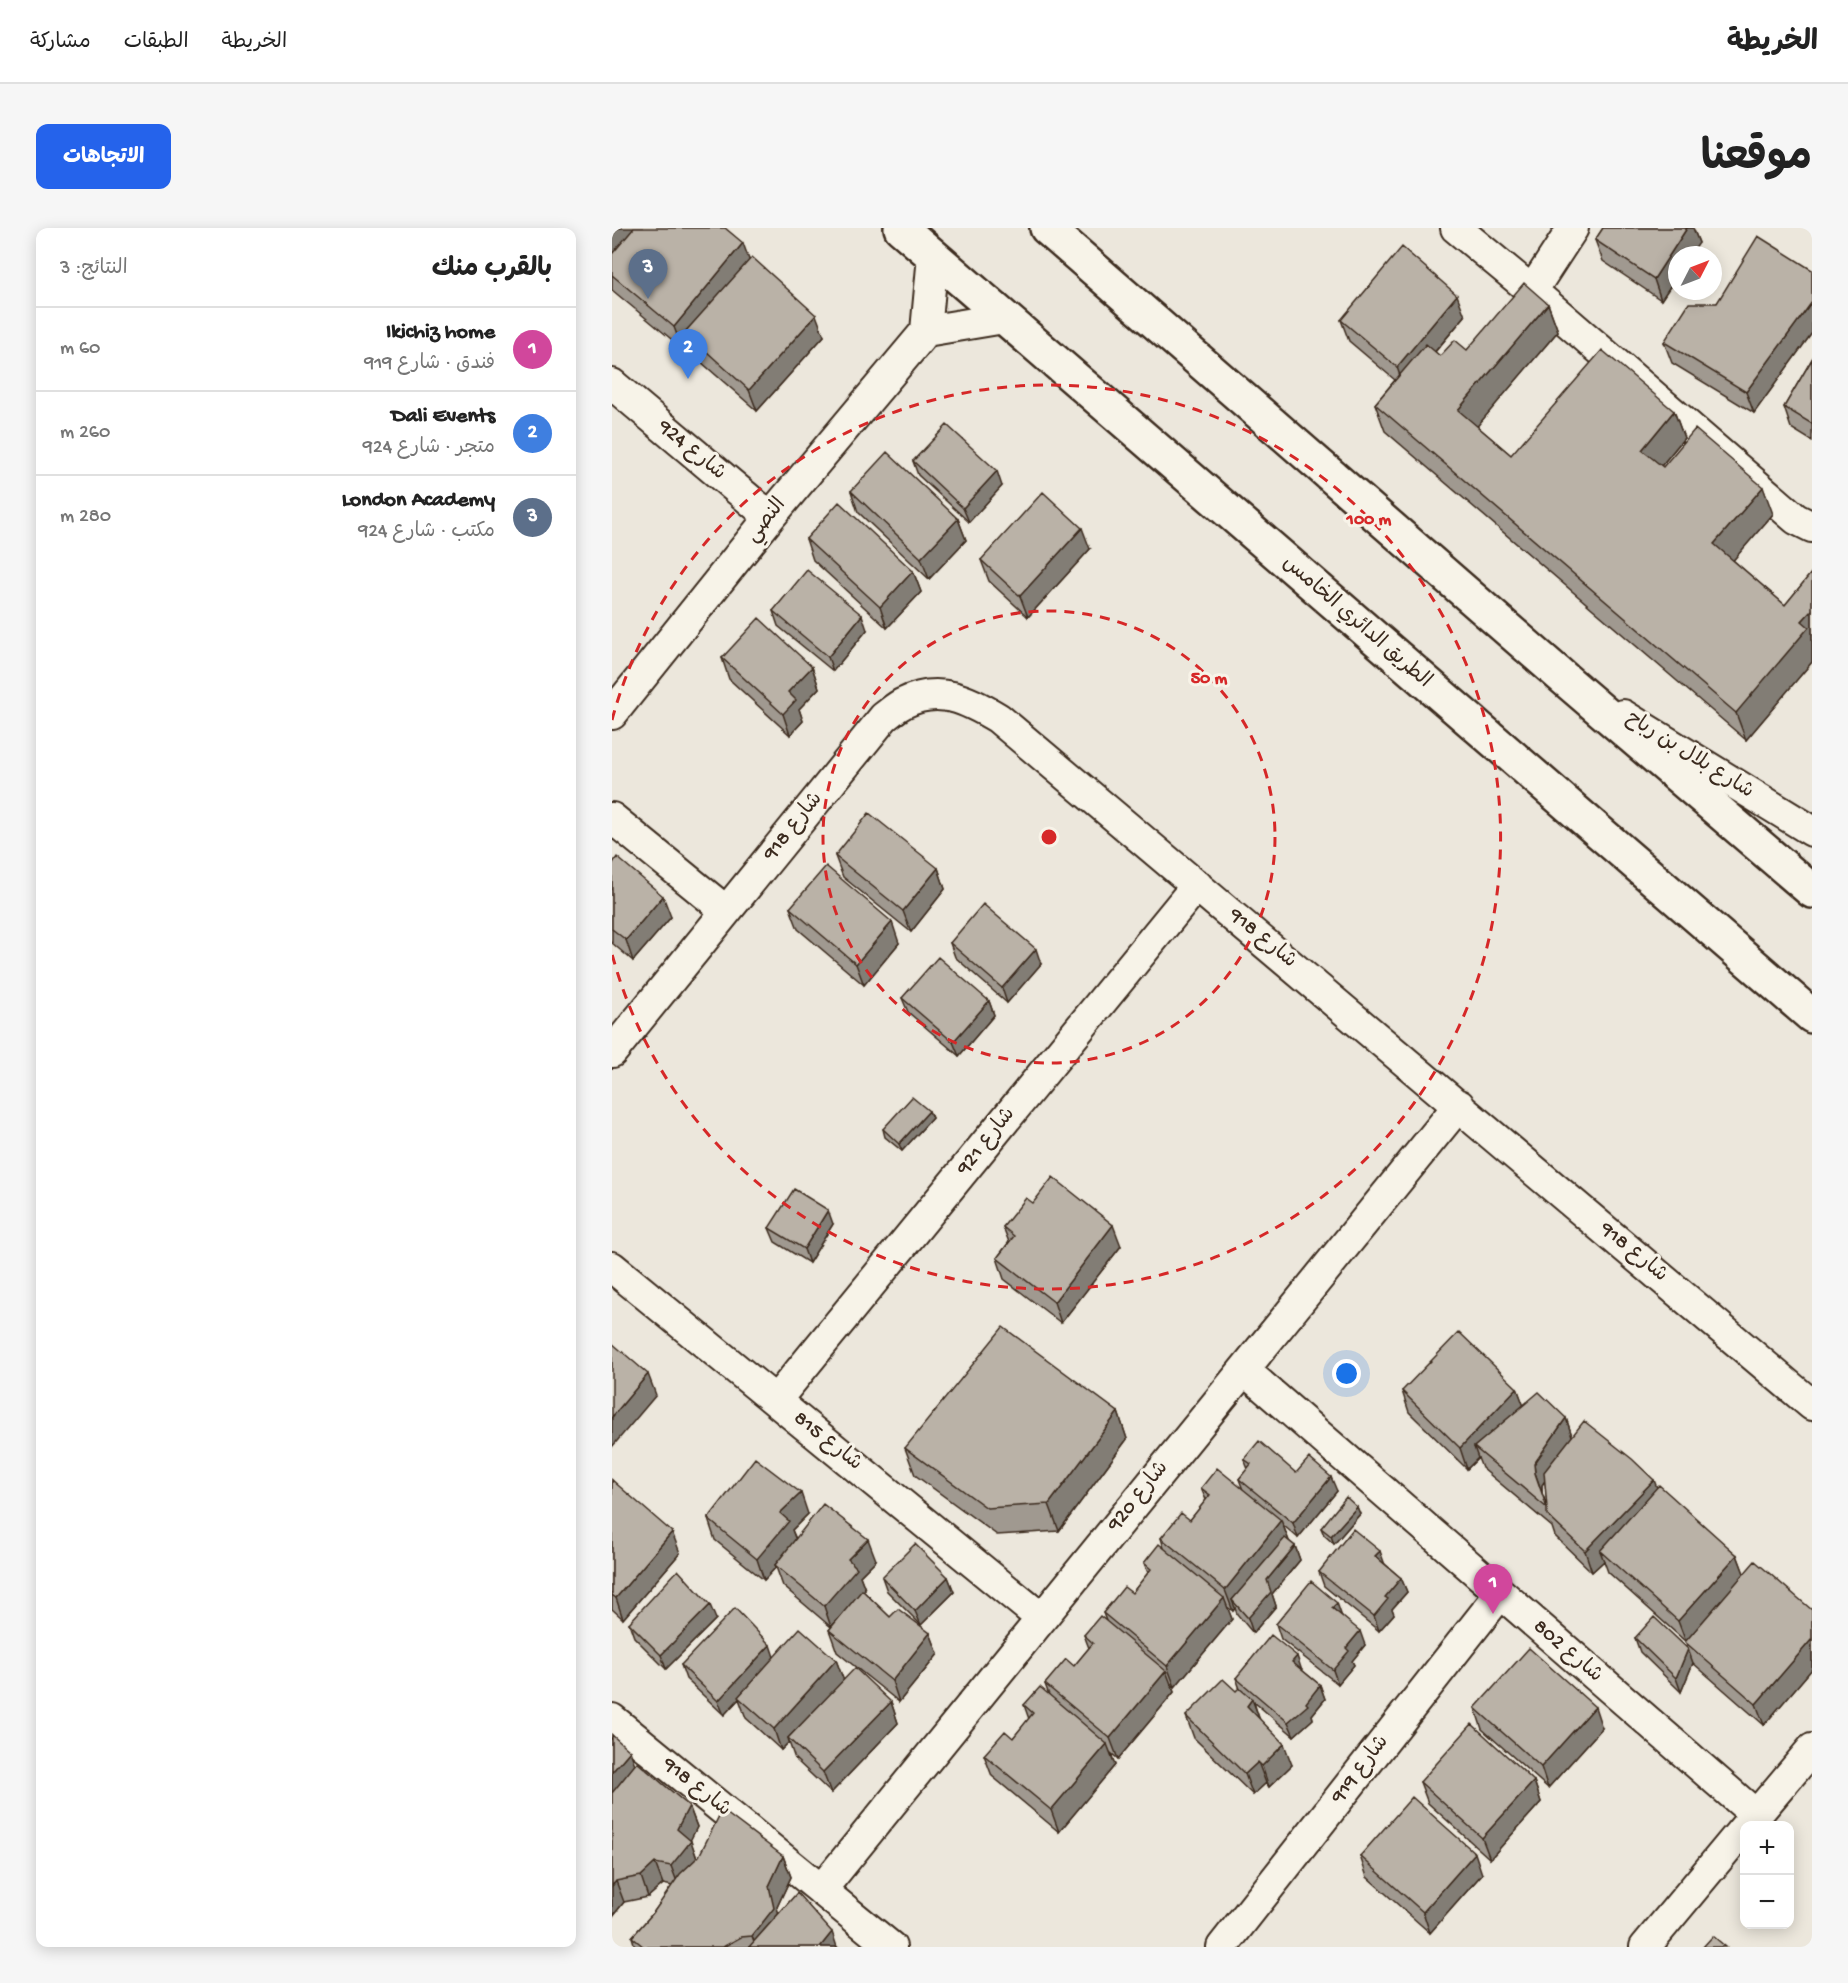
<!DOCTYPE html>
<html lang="ar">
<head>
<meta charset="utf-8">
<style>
  :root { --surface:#fff; --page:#f6f6f6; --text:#222; --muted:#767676; --line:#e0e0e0; --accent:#2563eb }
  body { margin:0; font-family:"Gochi Hand","Playpen Sans Arabic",sans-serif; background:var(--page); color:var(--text); direction:rtl }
  .controls { position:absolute; right:18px; bottom:18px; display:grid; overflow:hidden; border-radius:12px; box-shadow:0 3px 15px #0003 }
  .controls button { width:54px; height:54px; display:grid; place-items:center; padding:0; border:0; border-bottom:2px solid var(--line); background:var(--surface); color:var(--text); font:30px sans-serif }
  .compass { position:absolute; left:1056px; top:18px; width:54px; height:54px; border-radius:50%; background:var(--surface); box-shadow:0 3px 15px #0003; rotate:48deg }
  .you { position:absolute; left:735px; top:1146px; width:21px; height:21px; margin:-15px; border:4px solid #fff; border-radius:50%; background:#1a73e8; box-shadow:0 0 0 9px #1a73e833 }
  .badge { display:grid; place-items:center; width:39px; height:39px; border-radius:50%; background:var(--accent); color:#fff; font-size:20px; font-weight:700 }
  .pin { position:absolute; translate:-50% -50px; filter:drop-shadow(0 2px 3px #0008) }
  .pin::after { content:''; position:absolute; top:32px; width:21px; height:18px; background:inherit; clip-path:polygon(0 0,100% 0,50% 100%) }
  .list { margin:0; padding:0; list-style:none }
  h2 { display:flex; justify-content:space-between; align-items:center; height:78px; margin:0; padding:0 24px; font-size:26px }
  h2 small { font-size:20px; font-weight:400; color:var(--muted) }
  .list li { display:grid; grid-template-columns:39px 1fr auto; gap:18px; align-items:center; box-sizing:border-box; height:84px; padding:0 24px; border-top:2px solid var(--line) }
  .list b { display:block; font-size:22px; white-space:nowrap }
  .list p { margin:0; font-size:20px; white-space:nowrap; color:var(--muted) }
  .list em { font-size:20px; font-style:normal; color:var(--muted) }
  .map { position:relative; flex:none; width:1200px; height:1719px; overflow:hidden; direction:ltr; border-radius:12px }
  header { display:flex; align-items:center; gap:36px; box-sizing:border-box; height:84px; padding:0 30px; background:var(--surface); border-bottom:2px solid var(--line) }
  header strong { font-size:28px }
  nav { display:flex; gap:33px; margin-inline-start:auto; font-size:21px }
  .intro { display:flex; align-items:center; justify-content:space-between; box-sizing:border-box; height:144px; padding:0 36px }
  h1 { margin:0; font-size:42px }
  .button { padding:15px 27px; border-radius:12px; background:var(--accent); color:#fff; font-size:21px; font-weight:700 }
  main { display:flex; gap:36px; padding:0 36px }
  aside { flex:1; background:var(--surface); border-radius:12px; box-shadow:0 3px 15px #0003 }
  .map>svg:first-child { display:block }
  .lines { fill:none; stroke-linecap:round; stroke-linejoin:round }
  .minor-casing { stroke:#3b2a1e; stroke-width:34 }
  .major-casing { stroke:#3b2a1e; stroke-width:38 }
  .minor { stroke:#f7f3e8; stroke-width:30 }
  .major { stroke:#f7f3e8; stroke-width:33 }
  .wall { fill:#a09990; stroke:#3b2a1e; stroke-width:1.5; fill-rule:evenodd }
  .shaded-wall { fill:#827d75; stroke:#3b2a1e; stroke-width:1.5 }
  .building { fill:#bab2a7; stroke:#3b2a1e; stroke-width:1.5 }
  .ring { fill:none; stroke:#d62828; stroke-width:3; stroke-dasharray:10 8 }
  .labels { text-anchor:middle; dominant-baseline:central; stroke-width:6; stroke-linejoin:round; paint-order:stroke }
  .street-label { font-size:21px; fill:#3b2a1e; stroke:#f7f3e8 }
  .centre { fill:#d62828; stroke:#f7f3e8; stroke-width:3 }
  .ring-label { font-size:18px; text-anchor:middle; font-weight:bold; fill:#d62828; stroke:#f7f3e8; stroke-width:6; stroke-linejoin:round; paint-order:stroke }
</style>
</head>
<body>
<header>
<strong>الخريطة</strong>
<nav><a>الخريطة</a><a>الطبقات</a><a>مشاركة</a></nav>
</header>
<div class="intro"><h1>موقعنا</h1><a class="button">الاتجاهات</a></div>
<main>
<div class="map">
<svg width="1200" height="1719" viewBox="0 0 1200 1719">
  <rect width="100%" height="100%" fill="#ece7dc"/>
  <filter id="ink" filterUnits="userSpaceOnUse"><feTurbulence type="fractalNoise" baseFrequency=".0167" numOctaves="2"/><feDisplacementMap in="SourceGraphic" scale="12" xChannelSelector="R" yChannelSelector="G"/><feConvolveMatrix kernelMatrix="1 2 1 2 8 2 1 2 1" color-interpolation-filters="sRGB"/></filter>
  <g filter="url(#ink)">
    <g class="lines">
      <defs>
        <path id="minor" d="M844,0L920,63L1184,291L1200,299
          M920,63L961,0
          M314,103L392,90
          M0,156L158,289
          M0,486L158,289L314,103L321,28
          M1011,487L1200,603
          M0,590L114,683
          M0,824L272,489C279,484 285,478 292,475C327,457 356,472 386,490L1200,1177
          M0,1039L429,1390
          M632,1142L1144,1587
          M164,1172L585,657
          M0,1491L279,1719
          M1135,1598L1200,1521
          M209,1662L847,877
          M610,1719L888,1366
          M1033,1719L1132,1600"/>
        <path id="major" d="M289,0L1200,788
          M435,0L955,453L1200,663"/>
      </defs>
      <use href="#minor" class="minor-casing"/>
      <use href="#major" class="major-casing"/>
      <use href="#minor" class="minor"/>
      <use href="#major" class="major"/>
    </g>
    <path class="wall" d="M0,0L138,33L212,108L145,183L80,126L76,113L70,120L0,62Z
      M991,0H1081L1087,15L1065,27V48L1049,72L991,33L983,12Z
      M1200,42V105L1142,185L1060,135L1052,114L1105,75Z
      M936,76L946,103L865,198L899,227L1062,183L1072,210L1049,238L1161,286L1121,332L1173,377L1200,344V434L1134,512L773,203L763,176L783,152L737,113L729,92L853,88L823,124L828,128L855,122Z
      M1200,131V213L1179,200L1172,179Z
      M301,233L390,258L357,294L306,247Z
      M239,263L346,291L354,312L317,351L246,284Z
      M194,311L301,343L309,364L275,400L201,332Z
      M478,321L416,389L377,353L369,332Z
      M161,383L255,402L221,443L166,398Z
      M110,430L200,439L207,460L187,481L191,493L178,507L117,451Z
      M223,628L326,640L333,661L299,704L231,649Z
      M0,634L59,689L21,733L0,715Z
      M178,680L287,715L252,757L186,701Z
      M338,715L429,736L395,775L343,729Z
      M290,770L377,773L382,787L347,828L296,784Z
      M317,883L320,890L290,923L273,909L271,901Z
      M421,975L509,1018L449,1095L392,1051L385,1030L397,1014L391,999Z
      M221,996L197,1035L163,1014L157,1000Z
      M905,1160L911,1177L954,1190L960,1208L1045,1260L1125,1327L1132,1346L1200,1382V1441L1152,1497L1081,1435L1069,1464L1028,1424L1023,1410L1076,1421L1074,1414L996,1344L992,1333L980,1344L943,1308L940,1299L870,1240L866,1230L855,1241L797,1184L790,1163ZM933,1252L935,1278L930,1266V1257Z
      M506,1184L515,1211L447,1303L385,1307L303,1247L293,1220Z
      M632,1231L684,1245L725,1263L686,1310L671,1297L677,1313L683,1318L688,1332L660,1366L664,1378L641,1405L625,1386L623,1380L621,1383L615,1379L620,1391L563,1459L559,1456L562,1464L506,1531L499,1525L503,1537L447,1604L380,1548L372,1527L401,1510L417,1491L412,1477L437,1467L433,1456L462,1438L477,1420L472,1407L494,1393L491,1385L520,1365L536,1345L532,1335L552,1320L549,1310L578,1292L594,1272L589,1260L631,1262L627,1251L636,1241Z
      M0,1252L68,1325L11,1391L0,1381Z
      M745,1279L748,1286L722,1316L712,1307L709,1300Z
      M196,1286L180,1302L184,1311L264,1332L248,1348L253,1361L251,1363L278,1389L318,1405L326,1426L287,1474L225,1424L217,1402L230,1386L219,1399L171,1358L164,1339L152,1352L103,1312L96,1291Z
      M773,1336L789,1350L795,1364L780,1381L782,1386L767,1403L712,1358L707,1344Z
      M270,1349H336L342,1364L309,1397L275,1363Z
      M730,1388L753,1417L740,1433L742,1437L726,1456L669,1411L664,1396Z
      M104,1391L54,1441L22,1409L17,1395Z
      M162,1429L224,1432L231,1452L279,1474L286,1495L219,1565L183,1531L177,1514L169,1522L134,1490L127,1471L112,1487L74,1451L69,1437Z
      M690,1442L708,1457L713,1471L700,1487L701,1491L682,1508L642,1474L647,1491L680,1537L657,1559L654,1555L641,1567L582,1510L574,1488L628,1461L624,1450Z
      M863,1480L990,1500L936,1560L870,1501Z
      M0,1507L23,1537L77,1578L85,1599L78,1612L85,1630L171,1628L179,1649L165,1679L166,1686L225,1719H23L20,1709L41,1685L61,1658L51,1656L36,1669L12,1674L0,1689Z
      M922,1553L929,1574L878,1631L816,1575L808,1554Z
      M748,1628L870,1646L818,1705L755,1649Z"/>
    <path class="shaded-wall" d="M3,0H30L0,33V3Z
      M1075,0H1081L1087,15L1079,27H1065V48L1049,72L1042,51Z
      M131,15L139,37L73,104L76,113L70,120L62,99Z
      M845,67L853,88L792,160L785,139Z
      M1200,74V105L1142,185L1134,164Z
      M936,76L946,103L856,209L846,182Z
      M204,87L212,108L145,183L137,162Z
      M1062,183L1072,210L1040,249L1030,222Z
      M385,243L390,258L357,294L351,280Z
      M1151,259L1161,286L1112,343L1102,316Z
      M346,291L354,312L317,351L309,330Z
      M470,300L478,321L416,389L408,368Z
      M301,343L309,364L275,400L268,379Z
      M1200,382V434L1134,512L1124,485L1190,393Z
      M250,387L255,402L221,443L216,429Z
      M200,439L207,460L187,481L191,493L178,507L171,486L176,464Z
      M326,640L333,661L299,704L291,683Z
      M51,668L59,689L21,733L14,712Z
      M280,694L287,715L252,757L244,736Z
      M424,721L429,736L395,775L390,760Z
      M377,773L382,787L347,828L341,814Z
      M317,883L320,890L290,923L287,916Z
      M216,982L221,996L197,1035L192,1021Z
      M501,997L509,1018L449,1095L442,1074Z
      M36,1146L44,1167L0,1219V1189Z
      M905,1160L913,1181L862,1219L866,1230L855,1241L848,1220Z
      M506,1184L515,1211L447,1303L437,1276Z
      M954,1190L961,1211L930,1257V1266L939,1290L923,1245L922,1236Z
      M719,1249L725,1263L686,1310L681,1295Z
      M1042,1252L1050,1273L988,1323L992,1333L980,1344L973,1323Z
      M189,1265L196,1286L180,1302L185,1315L163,1337L164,1339L152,1352L145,1331L168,1285Z
      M745,1279L748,1286L722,1316L719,1308Z
      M669,1292L677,1313L620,1372L623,1380L621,1383L613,1362Z
      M60,1304L68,1325L11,1391L4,1370Z
      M256,1311L264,1332L248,1348L253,1361L219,1399L212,1378L236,1331Z
      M683,1318L688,1332L660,1366L664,1378L641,1405L636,1390L655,1352Z
      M768,1323L773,1337L763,1328Z
      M1125,1327L1133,1348L1074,1414L1066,1393Z
      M336,1349L342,1364L309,1397L303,1383Z
      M789,1350L795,1364L780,1381L782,1386L767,1403L762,1388L773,1369Z
      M612,1370L620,1391L563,1459L555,1438Z
      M725,1375L730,1389L720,1380Z
      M98,1377L104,1391L54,1441L49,1427Z
      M748,1403L753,1417L740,1433L742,1437L726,1456L721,1442L734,1420Z
      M318,1405L326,1426L287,1474L280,1453Z
      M1200,1411V1441L1152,1497L1144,1476Z
      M158,1417L163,1432L112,1487L106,1473Z
      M1076,1421L1081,1435L1069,1464L1064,1450Z
      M685,1428L690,1443L680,1434Z
      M224,1432L232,1453L176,1510L177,1514L169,1522L162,1501Z
      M554,1443L562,1464L506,1531L498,1510Z
      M708,1457L713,1471L700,1487L701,1491L682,1508L676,1494Z
      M640,1471L648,1492L635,1478Z
      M279,1474L286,1495L219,1565L211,1544Z
      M983,1479L990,1500L936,1560L929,1539Z
      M495,1516L503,1537L447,1604L439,1582Z
      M672,1516L680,1537L657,1559L650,1538Z
      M18,1523L28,1550L0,1583V1544Z
      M646,1534L654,1555L641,1567L633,1546Z
      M922,1553L929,1574L878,1631L870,1610Z
      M77,1578L85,1599L77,1615L79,1613L86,1634L67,1659L59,1638L65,1601Z
      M863,1625L870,1646L818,1705L811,1684Z
      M171,1628L179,1649L165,1679L170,1701L144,1719L140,1708L157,1658Z
      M43,1635L51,1656L36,1669L29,1648Z
      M4,1653L12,1674L0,1689V1658Z
      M220,1704L225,1719H208Z"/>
    <path class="building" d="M22,0H113L131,15L62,99L0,47V26Z
      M991,0H1075L1042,51L983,12Z
      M1146,8L1200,42V74L1134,164L1052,114L1077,75H1105Z
      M790,19L845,67L785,139L729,92Z
      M140,29L204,87L137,162L73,104Z
      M912,55L936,76L846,182L899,227L990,122L1062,183L1030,222L1051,239L1083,201L1151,259L1102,316L1173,377L1200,344V382L1190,393L1197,399L1124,485L763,176L814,116L828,128L843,112L855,122Z
      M1200,131V196L1172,179Z
      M335,197L385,243L351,280L301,233Z
      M275,224L346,291L309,330L239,263Z
      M431,264L470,300L408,368L369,332Z
      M227,274L301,343L268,379L194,311Z
      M195,342L250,387L216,429L161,383Z
      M147,390L200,439L176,464L184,472L171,486L110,430Z
      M257,585L326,640L291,683L223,628Z
      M5,629L51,668L14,712L0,701V634L1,635Z
      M214,638L280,694L244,736L178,680Z
      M371,676L424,721L390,760L338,715Z
      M326,729L377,773L341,814L290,770Z
      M300,869L317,883L287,916L271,901Z
      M441,949L501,997L442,1074L385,1030L402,1008L391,999L414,970L421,975Z
      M182,961L216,982L192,1021L157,1000Z
      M391,1099L506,1184L437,1276L375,1280L293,1220Z
      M847,1104L905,1160L848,1220L790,1163Z
      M0,1115L36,1146L0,1189Z
      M927,1164L954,1190L922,1236L923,1245L935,1280L932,1244L972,1193L1020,1231L1042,1252L973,1323L935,1287V1280L862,1219Z
      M647,1213L684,1245L697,1230L719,1249L681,1295L627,1251L639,1236L632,1231Z
      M143,1230L189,1265L168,1285L177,1293L145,1331L96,1291Z
      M605,1240L669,1292L613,1362L549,1310L569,1285L578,1292L598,1267L589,1260Z
      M0,1252L60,1304L4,1370L0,1367Z
      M1047,1257L1125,1327L1066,1393L988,1323Z
      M734,1269L745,1279L719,1308L709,1300Z
      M211,1276L256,1311L236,1331L245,1340L212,1378L163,1337Z
      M741,1301L768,1323L763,1328L789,1350L773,1369L776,1371L762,1388L707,1344Z
      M673,1310L683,1318L655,1352L659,1364L636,1390L620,1372Z
      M303,1316L336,1349L303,1383L270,1349Z
      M547,1316L612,1370L555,1438L491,1385L512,1359L520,1365L539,1341L532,1335Z
      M1143,1333L1200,1382V1411L1144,1476L1073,1414Z
      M66,1342L98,1377L49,1427L17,1395Z
      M699,1353L725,1375L720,1380L748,1403L734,1420L737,1423L721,1442L664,1396Z
      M250,1362L278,1389L286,1381L318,1405L280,1453L217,1402Z
      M123,1380L158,1417L106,1473L69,1437Z
      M488,1388L554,1443L498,1510L433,1456L454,1431L462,1438L481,1415L472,1407Z
      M1042,1389L1076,1421L1064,1450L1023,1410Z
      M188,1400L224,1432L162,1501L126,1469Z
      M659,1407L685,1428L680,1434L708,1457L694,1475L696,1477L676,1494L624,1450Z
      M917,1420L983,1479L929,1539L863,1480Z
      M243,1440L279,1474L211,1544L176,1510Z
      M611,1451L624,1463L627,1460L640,1471L635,1478L672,1516L650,1538L646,1534L633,1546L574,1488Z
      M428,1459L495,1516L439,1582L372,1527L393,1503L401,1510L421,1485L412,1477Z
      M860,1496L922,1553L870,1610L808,1554Z
      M0,1507L18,1523L0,1544Z
      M25,1534L77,1578L65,1601L79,1613L59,1638L43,1635L29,1648L4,1653L0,1658V1565Z
      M800,1569L863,1625L811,1684L748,1628Z
      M110,1582L171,1628L157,1658L162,1680L140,1708L129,1709L111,1719H32L20,1709L41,1685L68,1646L87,1628Z
      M185,1665L220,1704L208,1719H137Z
      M1101,1708L1114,1719H1091Z"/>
  </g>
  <g class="ring">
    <circle cx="437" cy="609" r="226"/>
    <path d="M0 492A452 452 0 1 1 0 726"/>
  </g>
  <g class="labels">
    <g class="street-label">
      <text transform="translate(79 223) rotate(40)">شارع 924</text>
      <text transform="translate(155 293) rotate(-51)">النصي</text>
      <text transform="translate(744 395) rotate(41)">الطريق الدائري الخامس</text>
      <text transform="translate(1077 528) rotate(32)">شارع بلال بن رباح</text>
      <text transform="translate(182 599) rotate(-51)">شارع 918</text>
      <text transform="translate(650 711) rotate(40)">شارع 918</text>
      <text transform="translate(375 914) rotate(-51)">شارع 921</text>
      <text transform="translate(1021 1025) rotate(40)">شارع 918</text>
      <text transform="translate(215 1214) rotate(39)">شارع 815</text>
      <text transform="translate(527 1269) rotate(-51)">شارع 920</text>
      <text transform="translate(955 1424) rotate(41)">شارع 802</text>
      <text transform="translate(749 1542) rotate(-52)">شارع 919</text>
      <text transform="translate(84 1560) rotate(39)">شارع 918</text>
    </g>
  </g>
  <circle cx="437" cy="609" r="9" class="centre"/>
  <g class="ring-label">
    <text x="757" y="296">100 m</text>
    <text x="597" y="455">50 m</text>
  </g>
</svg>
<div class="controls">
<button>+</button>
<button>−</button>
</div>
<svg class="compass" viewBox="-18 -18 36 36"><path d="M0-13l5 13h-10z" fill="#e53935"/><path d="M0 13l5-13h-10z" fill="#767676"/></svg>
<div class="you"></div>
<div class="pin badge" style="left:881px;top:1386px;background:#d1479c">1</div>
<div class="pin badge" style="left:76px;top:151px;background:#3f7fe0">2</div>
<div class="pin badge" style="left:36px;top:71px;background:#5c6f8a">3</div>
</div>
<aside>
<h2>بالقرب منك<small>النتائج: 3</small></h2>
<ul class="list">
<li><span class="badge" style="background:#d1479c">1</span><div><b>Ikichiz home</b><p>فندق · شارع 919</p></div><em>60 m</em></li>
<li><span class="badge" style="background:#3f7fe0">2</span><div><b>Dali Events</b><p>متجر · شارع 924</p></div><em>260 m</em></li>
<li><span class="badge" style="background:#5c6f8a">3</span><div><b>London Academy</b><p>مكتب · شارع 924</p></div><em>280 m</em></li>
</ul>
</aside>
</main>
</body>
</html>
